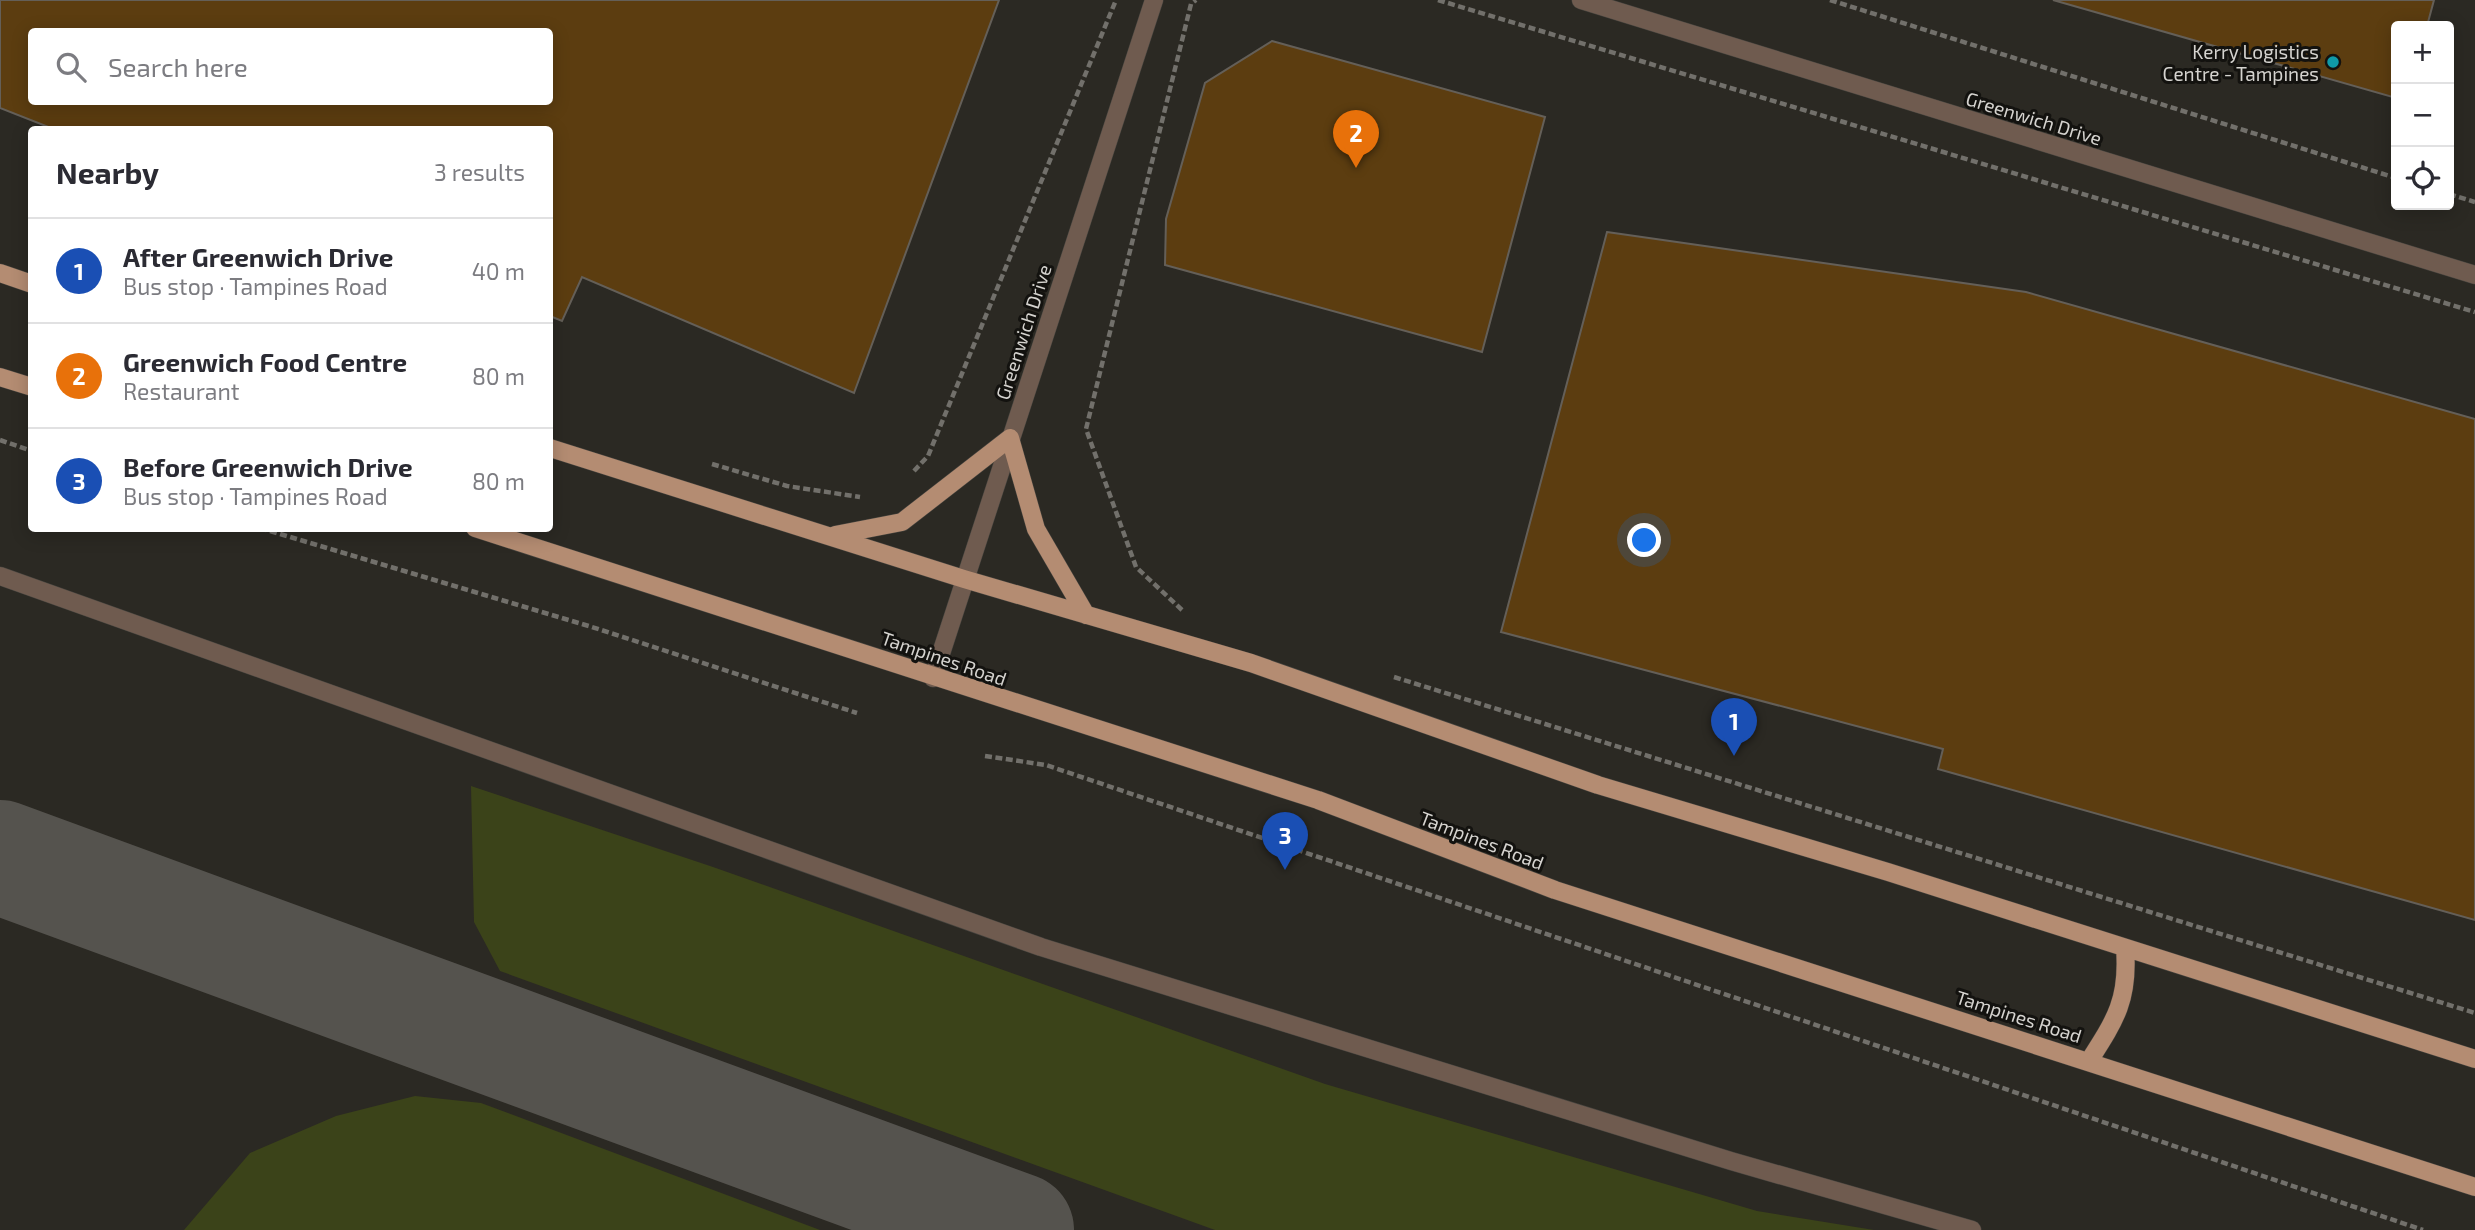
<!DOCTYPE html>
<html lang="en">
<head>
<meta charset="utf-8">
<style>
  :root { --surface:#fff; --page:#f7f7f7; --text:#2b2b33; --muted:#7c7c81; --line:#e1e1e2; --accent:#736b35 }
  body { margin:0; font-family:"Exo 2",sans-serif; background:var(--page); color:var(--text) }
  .controls { position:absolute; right:21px; top:21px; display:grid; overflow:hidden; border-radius:7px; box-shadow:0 4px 18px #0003 }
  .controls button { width:63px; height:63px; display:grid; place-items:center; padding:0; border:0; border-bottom:2px solid var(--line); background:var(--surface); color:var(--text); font:35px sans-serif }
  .you { position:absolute; left:1645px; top:541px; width:24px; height:24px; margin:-18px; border:5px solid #fff; border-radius:50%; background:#1a73e8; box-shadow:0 0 0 10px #1a73e833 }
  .badge { display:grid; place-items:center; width:46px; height:46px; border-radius:50%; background:var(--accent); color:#fff; font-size:23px; font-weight:700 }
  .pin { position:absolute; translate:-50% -58px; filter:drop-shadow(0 2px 4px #0008) }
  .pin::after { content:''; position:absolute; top:37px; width:24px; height:21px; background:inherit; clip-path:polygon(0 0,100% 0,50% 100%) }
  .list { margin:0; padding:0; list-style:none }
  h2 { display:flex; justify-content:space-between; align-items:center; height:91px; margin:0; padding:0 28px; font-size:30px }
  h2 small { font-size:23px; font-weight:400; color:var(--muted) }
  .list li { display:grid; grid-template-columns:46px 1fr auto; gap:21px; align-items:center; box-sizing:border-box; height:105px; padding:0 28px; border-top:2px solid var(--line) }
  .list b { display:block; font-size:26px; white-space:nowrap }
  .list p { margin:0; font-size:23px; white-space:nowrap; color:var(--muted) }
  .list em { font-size:23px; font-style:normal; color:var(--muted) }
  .icon { flex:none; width:38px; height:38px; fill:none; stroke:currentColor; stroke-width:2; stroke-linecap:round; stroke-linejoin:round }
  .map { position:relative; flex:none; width:2475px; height:1230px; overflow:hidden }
  .search { position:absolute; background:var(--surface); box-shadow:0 4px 18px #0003; left:28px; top:28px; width:525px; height:77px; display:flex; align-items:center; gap:18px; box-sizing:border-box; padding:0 24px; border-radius:7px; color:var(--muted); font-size:26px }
  .panel { position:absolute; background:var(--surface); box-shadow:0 4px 18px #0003; left:28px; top:126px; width:525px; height:406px; border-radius:7px }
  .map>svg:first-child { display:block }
  .green { fill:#3b4319 }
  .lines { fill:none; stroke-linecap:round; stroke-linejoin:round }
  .taxiway { stroke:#55534e; stroke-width:114 }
  .building { fill:#5c3d10; stroke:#645f58; stroke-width:2; fill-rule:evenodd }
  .lane-casing { stroke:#46443f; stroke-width:19 }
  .primary-casing { stroke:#46443f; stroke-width:19 }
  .path { stroke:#72706b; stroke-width:4.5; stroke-dasharray:7 3.5; stroke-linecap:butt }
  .lane { stroke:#6f5b4f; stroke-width:18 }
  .primary { stroke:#b48c72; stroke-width:18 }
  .culture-dot { fill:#0f9aa8; stroke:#13120f; stroke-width:2.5 }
  .labels { text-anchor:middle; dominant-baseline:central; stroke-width:6; stroke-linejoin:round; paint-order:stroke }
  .poi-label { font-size:19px; fill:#d5d3cf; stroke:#13120f; text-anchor:end }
  .street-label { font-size:19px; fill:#d5d3cf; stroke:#13120f }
</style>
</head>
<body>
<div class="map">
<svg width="2475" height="1230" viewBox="0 0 2475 1230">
  <rect width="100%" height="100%" fill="#2b2923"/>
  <path class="green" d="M471,786L713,867L1325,1084L1757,1211L1874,1230H1215L500,971L474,922Z
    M415,1096L481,1103L820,1230H184L250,1153L336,1116Z"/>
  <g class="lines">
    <path class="taxiway" d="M0,857L1017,1230"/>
  </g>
  <path class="building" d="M0,0H999L854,393L582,277L562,321L550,316V130H56L0,108ZM32,32H550V102H32Z
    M2053,0H2434L2427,26H2396V98Z
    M1272,41L1545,117L1482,352L1165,265L1166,219L1205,83Z
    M1607,232L2026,292L2475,419V920L1938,769L1943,749L1501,632Z"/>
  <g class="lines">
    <defs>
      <path id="lane" d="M1581,0L2475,275
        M0,576L1041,947L1731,1161L1972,1230
        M933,678L1154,0"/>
      <path id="primary" d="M0,273L32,284
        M0,377L32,387
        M550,448L964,579L1251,663L1598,785L1888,872L2475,1059
        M475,528L1318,800L1555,890L2475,1187
        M835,535L902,522L1010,438L1036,529L1086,615
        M2089,1061C2116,1019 2129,999 2125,948"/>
    </defs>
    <use href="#lane" class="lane-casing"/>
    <use href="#primary" class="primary-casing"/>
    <path class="path" d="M1438,0L2475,312
      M1830,0L2396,178
      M2449,194L2475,202
      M0,440L32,451
      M712,464L787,486L860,497
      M914,471L928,456L1116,0
      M260,528L592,627L857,713
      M1182,610L1136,567L1086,429L1191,4L1196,0
      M1394,677L2475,1013
      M985,756L1046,765L2423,1230"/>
    <use href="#lane" class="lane"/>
    <use href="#primary" class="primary"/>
  </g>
  <circle class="culture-dot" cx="2333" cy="62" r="7"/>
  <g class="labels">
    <g class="poi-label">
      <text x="2319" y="51">Kerry Logistics<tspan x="2319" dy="22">Centre - Tampines</tspan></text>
    </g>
    <g class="street-label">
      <text transform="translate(2034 118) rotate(17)">Greenwich Drive</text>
      <text transform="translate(1023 332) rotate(-72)">Greenwich Drive</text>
      <text transform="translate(944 658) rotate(19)">Tampines Road</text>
      <text transform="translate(1482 840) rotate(21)">Tampines Road</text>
      <text transform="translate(2019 1016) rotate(18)">Tampines Road</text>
    </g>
  </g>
</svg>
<div class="controls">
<button>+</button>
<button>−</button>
<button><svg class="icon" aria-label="locate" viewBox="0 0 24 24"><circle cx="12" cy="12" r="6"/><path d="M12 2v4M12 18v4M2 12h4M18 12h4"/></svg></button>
</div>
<div class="you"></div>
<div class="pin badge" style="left:1734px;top:756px;background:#1a4fb4">1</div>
<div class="pin badge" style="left:1356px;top:168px;background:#e8710a">2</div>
<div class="pin badge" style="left:1285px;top:870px;background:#1a4fb4">3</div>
<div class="search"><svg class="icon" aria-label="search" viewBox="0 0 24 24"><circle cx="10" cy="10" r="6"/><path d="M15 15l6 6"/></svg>Search here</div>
<section class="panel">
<h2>Nearby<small>3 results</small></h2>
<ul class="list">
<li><span class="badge" style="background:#1a4fb4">1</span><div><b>After Greenwich Drive</b><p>Bus stop · Tampines Road</p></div><em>40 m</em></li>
<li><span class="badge" style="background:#e8710a">2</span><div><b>Greenwich Food Centre</b><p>Restaurant</p></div><em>80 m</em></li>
<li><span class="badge" style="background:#1a4fb4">3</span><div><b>Before Greenwich Drive</b><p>Bus stop · Tampines Road</p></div><em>80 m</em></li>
</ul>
</section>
</div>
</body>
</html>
